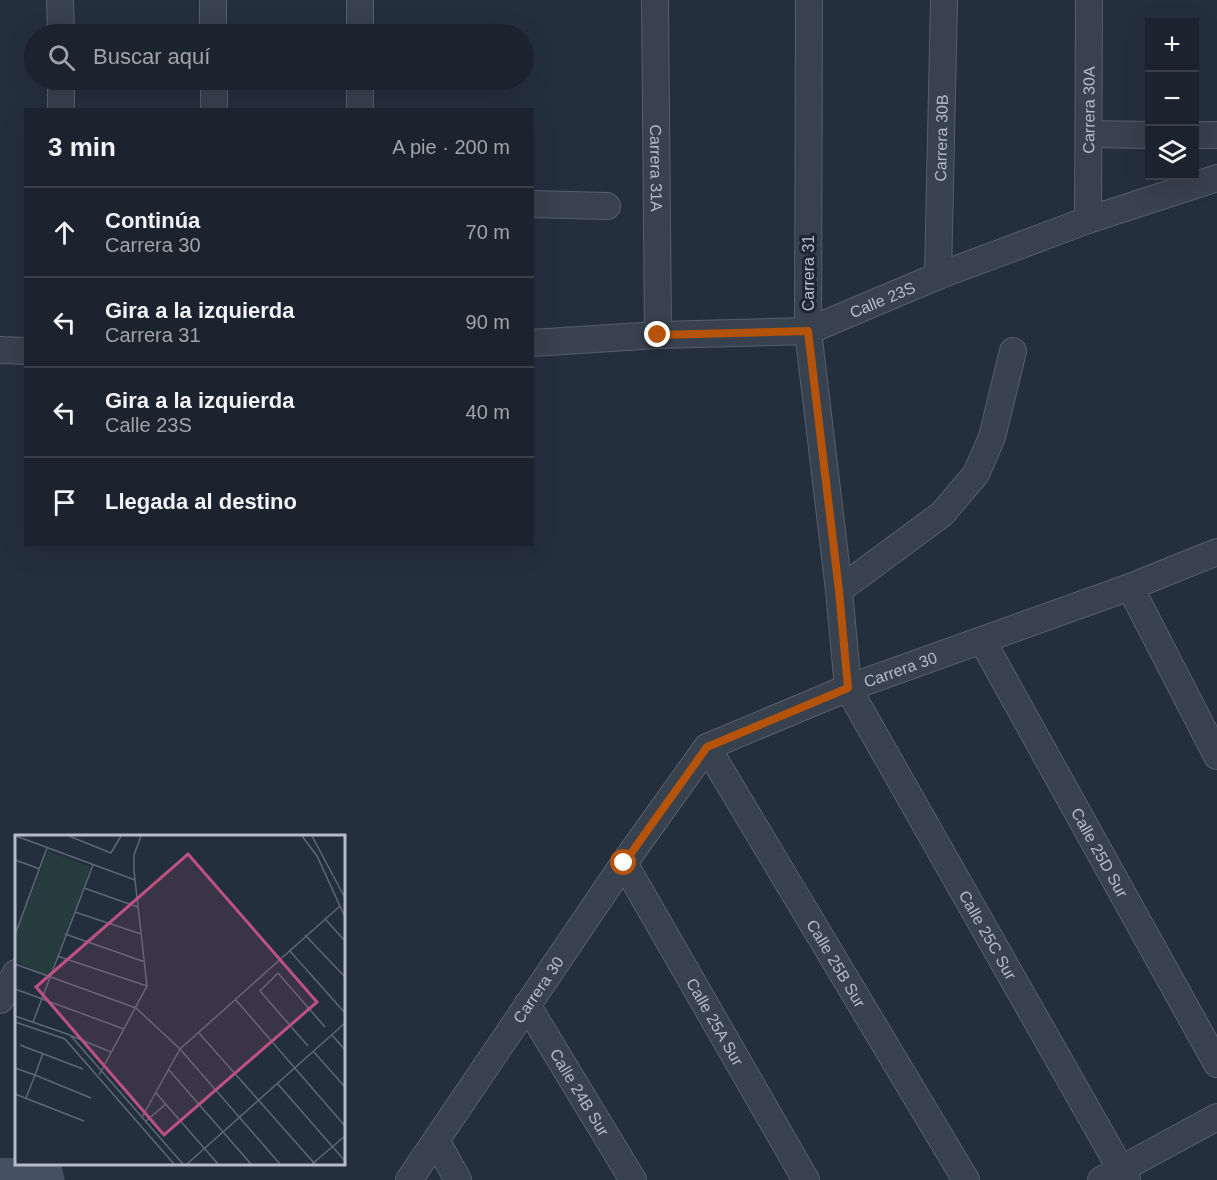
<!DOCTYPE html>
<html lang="es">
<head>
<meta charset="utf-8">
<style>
  :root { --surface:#1b232e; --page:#282f3a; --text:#f1f3f6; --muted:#a0a4aa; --line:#39404a }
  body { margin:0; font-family:Arial,sans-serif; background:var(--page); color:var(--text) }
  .controls { position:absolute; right:18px; top:18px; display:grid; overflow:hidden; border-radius:0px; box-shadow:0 6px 24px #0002 }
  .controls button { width:54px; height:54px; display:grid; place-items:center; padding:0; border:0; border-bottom:2px solid var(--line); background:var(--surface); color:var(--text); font:30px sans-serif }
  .stop { position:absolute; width:18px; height:18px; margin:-14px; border:4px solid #b45309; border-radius:50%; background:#fff }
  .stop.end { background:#b45309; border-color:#fff; box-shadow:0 2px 6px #0008 }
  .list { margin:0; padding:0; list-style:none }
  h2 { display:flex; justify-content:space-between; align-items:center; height:78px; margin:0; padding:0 24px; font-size:26px }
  h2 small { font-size:20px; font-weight:400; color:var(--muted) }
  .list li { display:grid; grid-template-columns:39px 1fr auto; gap:18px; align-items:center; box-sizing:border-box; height:90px; padding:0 24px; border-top:2px solid var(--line) }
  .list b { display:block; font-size:22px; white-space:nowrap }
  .list p { margin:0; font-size:20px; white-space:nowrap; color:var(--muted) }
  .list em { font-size:20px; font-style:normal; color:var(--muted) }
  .icon { flex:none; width:33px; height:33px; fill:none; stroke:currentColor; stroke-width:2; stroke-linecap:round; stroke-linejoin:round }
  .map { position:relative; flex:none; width:1217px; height:1180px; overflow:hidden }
  .search { position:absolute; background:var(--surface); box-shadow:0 6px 24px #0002; left:24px; top:24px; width:510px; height:66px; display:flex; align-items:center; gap:15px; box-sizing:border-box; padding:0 21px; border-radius:33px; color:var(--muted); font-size:22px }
  .panel { position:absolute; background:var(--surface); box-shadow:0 6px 24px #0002; left:24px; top:108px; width:510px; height:438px; border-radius:0px }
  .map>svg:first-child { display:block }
  .building { fill:#455162 }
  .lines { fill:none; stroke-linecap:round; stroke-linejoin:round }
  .minor-casing { stroke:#565f6c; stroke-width:28 }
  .minor { stroke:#38414e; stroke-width:26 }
  .route { stroke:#b45309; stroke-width:8 }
  .labels { text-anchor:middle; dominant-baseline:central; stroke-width:6; stroke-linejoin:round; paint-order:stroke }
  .street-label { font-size:16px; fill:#b4bcc9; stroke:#1d2633 }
  .inset-road { fill:none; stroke:#5e6776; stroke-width:1.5 }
  .view { fill:#bd5182; fill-opacity:0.15; stroke:#bd5182; stroke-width:3 }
  .inset-edge { fill:none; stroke:#b4bcc9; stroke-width:3 }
</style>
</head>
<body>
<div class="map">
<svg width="1217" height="1180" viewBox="0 0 1217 1180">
  <rect width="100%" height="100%" fill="#242f3e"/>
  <path class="building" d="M0,1158H16V1164H61L65,1180H0Z"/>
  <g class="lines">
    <defs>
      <g id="minor">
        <path d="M60,0L61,34"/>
        <path d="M213,0V34"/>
        <path id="s1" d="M655,0L658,335"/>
        <path id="s2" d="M809,0L808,331L839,590L848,688L1127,1180"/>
        <path d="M360,34V0"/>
        <path d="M61,80V110"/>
        <path d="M214,80V110"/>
        <path d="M360,110V80"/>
        <path d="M1089,134L1150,135"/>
        <path d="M1194,135H1217"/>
        <path d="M532,204L607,206"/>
        <path id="s3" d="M1088,220L1089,0"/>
        <path id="s4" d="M938,276L944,0"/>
        <path id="s5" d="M532,343L658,335L808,331L938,276L1088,220L1217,178"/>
        <path d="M0,350L26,351"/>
        <path d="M1130,587L1217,756"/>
        <path d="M839,590L942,514L976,474L992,437L1013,351"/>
        <path id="s6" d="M982,640L1217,1064"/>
        <path id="s7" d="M707,747L966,1180"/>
        <path id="s8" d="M624,863L806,1180"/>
        <path d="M0,1000L16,973"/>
        <path id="s9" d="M527,1005L633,1180"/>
        <path d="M436,1140L458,1180"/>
        <path id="s10" d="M409,1180L624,863L707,747L848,688L1130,587L1217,552"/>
        <path d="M1101,1180L1217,1117"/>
      </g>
    </defs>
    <use href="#minor" class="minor-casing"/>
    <use href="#minor" class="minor"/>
  </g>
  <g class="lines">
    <path class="route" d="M624,863L707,747L848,688L839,591L808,331L658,335"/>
  </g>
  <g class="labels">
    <g class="street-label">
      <text stroke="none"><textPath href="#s3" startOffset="110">Carrera 30A</textPath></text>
      <text stroke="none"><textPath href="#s4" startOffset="138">Carrera 30B</textPath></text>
      <text stroke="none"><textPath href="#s1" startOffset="168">Carrera 31A</textPath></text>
      <text transform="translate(808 273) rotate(-90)">Carrera 31</text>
      <text stroke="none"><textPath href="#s5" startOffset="357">Calle 23S</textPath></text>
      <text stroke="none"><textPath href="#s10" startOffset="734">Carrera 30</textPath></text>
      <text stroke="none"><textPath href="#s6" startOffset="243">Calle 25D Sur</textPath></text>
      <text stroke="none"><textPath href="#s2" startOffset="974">Calle 25C Sur</textPath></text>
      <text stroke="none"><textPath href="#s7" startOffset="252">Calle 25B Sur</textPath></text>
      <text stroke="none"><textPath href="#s10" startOffset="230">Carrera 30</textPath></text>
      <text stroke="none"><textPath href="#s8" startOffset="183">Calle 25A Sur</textPath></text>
      <text stroke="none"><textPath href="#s9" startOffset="102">Calle 24B Sur</textPath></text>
    </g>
  </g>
  <g transform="translate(15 835)">
    <rect width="330" height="330" fill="#242f3e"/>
    <path d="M33,16L76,32L34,141L0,126V103Z" fill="#263c3f"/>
    <path class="inset-road" d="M1,1L120,45M54,1L96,18L106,1M287,1L302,21L330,82M297,1L330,63M0,25L25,34M69,53L123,72M60,77L126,99M310,84L330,106M50,99L130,127M0,100L32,13M290,100L330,142M274,115L330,178M42,121L132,151M0,129L121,173L165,214L265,329M0,154L109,194M220,164L330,291M0,181L55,200L168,329M0,187L50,204L159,329M18,187L78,30M183,197L300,329M317,200L330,215M57,201L96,217M5,210L68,234M293,211L245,156L263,138L310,192M298,216L330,252M0,233L20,240L28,218M154,235L236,329M84,240L132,151L119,36V20L126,1M262,248L330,326M141,258L203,329M0,259L69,286M11,263L20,240L76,263M127,282L165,214L325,71M131,286L151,269M172,329L330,188M297,329L330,301"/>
    <path class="view" d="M173,19L302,167L149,300L21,152Z"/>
    <rect width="330" height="330" class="inset-edge"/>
  </g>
</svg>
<div class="controls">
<button>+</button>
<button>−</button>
<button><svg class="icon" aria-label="layers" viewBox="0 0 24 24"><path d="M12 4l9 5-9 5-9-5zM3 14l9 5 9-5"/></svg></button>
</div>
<div class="stop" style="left:624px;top:863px"></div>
<div class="stop end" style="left:658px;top:335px"></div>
<div class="search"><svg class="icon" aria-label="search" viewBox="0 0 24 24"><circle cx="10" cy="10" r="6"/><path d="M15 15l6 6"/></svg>Buscar aquí</div>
<section class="panel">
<h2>3 min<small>A pie · 200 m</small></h2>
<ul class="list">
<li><svg class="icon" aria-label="ahead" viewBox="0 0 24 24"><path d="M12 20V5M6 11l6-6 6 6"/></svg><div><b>Continúa</b><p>Carrera 30</p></div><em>70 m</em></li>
<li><svg class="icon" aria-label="left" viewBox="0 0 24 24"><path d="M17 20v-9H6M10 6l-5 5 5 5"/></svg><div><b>Gira a la izquierda</b><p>Carrera 31</p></div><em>90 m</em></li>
<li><svg class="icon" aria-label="left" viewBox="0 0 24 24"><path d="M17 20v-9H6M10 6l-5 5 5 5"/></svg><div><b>Gira a la izquierda</b><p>Calle 23S</p></div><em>40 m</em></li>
<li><svg class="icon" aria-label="arrive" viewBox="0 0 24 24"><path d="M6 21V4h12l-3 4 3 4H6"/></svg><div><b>Llegada al destino</b></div></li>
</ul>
</section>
</div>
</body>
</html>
